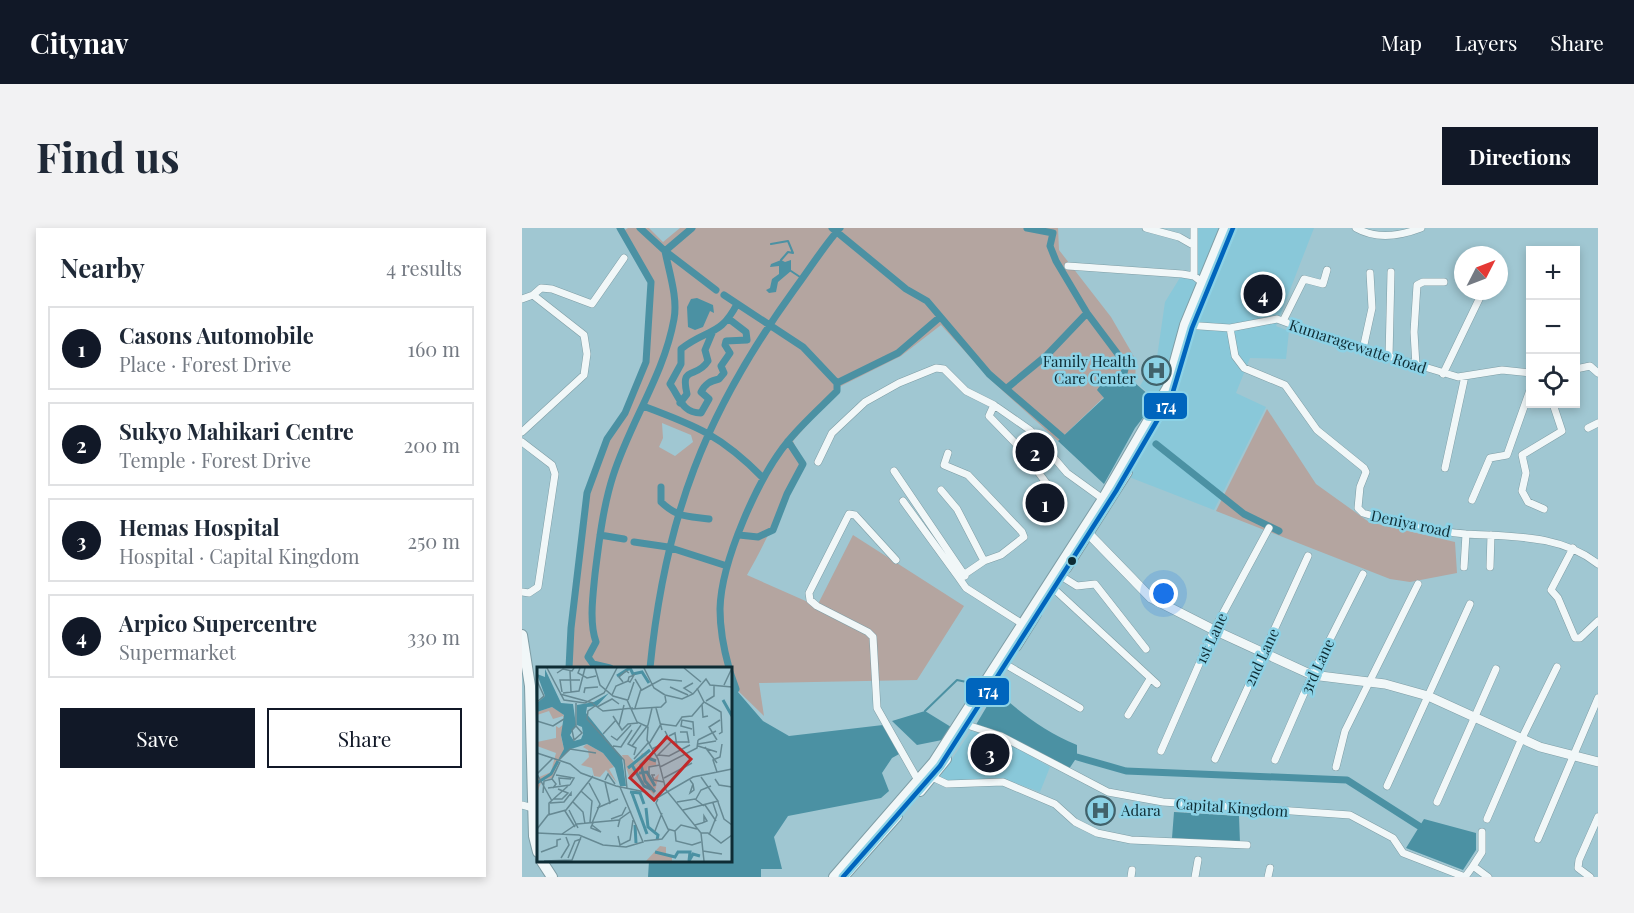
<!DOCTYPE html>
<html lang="en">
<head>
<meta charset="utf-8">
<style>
  :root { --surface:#fff; --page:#f2f2f3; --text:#1f2937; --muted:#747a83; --line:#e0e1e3; --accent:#111827 }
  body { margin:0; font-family:"Playfair Display",serif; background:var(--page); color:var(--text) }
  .controls { position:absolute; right:18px; top:18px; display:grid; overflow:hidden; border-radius:0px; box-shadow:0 3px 9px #0003 }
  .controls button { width:54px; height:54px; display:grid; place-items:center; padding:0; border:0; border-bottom:2px solid var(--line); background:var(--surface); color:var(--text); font:30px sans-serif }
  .compass { position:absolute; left:932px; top:18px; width:54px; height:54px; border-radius:50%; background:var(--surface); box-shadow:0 3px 9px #0003; rotate:48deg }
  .you { position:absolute; left:642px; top:366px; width:21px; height:21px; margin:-15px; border:4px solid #fff; border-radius:50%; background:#1a73e8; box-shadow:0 0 0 9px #1a73e833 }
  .badge { display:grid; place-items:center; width:39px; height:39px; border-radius:50%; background:var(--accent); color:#fff; font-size:20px; font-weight:700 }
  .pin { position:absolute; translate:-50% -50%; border:3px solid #fff; box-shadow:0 2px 6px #0006 }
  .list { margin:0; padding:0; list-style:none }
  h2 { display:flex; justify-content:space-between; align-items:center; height:78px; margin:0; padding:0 24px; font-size:26px }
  h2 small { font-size:20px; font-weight:400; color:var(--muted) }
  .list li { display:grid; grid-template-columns:39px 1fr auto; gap:18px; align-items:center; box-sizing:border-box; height:84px; margin:0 12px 12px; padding:0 12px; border:2px solid var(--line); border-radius:0px }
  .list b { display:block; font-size:22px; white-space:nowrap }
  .list p { margin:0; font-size:20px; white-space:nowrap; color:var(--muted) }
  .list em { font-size:20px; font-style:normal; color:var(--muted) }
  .actions { display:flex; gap:12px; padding:18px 24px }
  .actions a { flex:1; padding:14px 0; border:2px solid var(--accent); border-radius:0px; text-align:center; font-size:21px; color:var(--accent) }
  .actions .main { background:var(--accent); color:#fff }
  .icon { flex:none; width:33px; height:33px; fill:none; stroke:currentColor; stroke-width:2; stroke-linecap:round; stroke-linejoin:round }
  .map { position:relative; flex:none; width:1076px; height:649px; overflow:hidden; border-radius:0px }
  header { display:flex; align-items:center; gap:36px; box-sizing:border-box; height:84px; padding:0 30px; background:var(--accent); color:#fff }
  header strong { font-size:28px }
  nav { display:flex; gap:33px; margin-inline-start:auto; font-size:21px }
  .intro { display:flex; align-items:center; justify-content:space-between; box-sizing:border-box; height:144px; padding:0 36px }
  h1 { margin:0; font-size:42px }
  .button { padding:15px 27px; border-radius:0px; background:var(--accent); color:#fff; font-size:21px; font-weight:700 }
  main { display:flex; gap:36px; padding:0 36px }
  aside { flex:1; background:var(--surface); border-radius:0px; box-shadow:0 3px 9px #0003 }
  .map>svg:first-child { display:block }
  .built { fill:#89c8d9 }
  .green { fill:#b4a5a0; fill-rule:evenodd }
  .water { fill:#4b91a3 }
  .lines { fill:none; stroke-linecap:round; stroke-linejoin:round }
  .stream { stroke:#4b91a3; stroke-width:2 }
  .canal { stroke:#4b91a3; stroke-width:7 }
  .street-casing { stroke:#7e9da5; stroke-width:8 }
  .secondary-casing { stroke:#7e9da5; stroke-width:10 }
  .primary-casing { stroke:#7e9da5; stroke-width:12 }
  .street { stroke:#f1f7f8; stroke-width:7 }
  .secondary { stroke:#f1f7f8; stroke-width:9 }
  .primary { stroke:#f1f7f8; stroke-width:10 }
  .bus-1-casing { stroke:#8cd2e6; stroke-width:9 }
  .bus-1 { stroke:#0065bd; stroke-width:4.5 }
  .bus-dot { fill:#0e2c34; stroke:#8cd2e6; stroke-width:2 }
  .labels { text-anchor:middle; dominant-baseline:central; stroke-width:5; stroke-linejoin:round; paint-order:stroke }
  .street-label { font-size:15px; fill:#0e2c34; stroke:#8cd2e6 }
  .poi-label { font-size:15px; fill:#0e2c34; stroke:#8cd2e6; text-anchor:end }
  .inset-river { fill:none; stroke:#4b91a3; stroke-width:3 }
  .inset-road { fill:none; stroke:#668993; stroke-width:1.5 }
  .view { fill:#c22829; fill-opacity:0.15; stroke:#c22829; stroke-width:3 }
  .inset-edge { fill:none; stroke:#0e2c34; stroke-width:3 }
  .line-badge { stroke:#8cd2e6; stroke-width:2 }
  .badge-label { font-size:16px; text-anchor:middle; font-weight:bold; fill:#fff }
</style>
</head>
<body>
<header>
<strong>Citynav</strong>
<nav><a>Map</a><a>Layers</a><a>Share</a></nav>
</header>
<div class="intro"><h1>Find us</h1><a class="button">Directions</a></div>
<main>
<aside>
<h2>Nearby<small>4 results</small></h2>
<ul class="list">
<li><span class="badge">1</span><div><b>Casons Automobile</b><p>Place · Forest Drive</p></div><em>160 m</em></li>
<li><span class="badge">2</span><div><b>Sukyo Mahikari Centre</b><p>Temple · Forest Drive</p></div><em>200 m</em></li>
<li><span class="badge">3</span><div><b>Hemas Hospital</b><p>Hospital · Capital Kingdom</p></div><em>250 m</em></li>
<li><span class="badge">4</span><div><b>Arpico Supercentre</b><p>Supermarket</p></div><em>330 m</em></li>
</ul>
<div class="actions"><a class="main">Save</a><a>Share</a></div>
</aside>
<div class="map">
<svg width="1076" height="649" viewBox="0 0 1076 649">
  <rect width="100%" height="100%" fill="#a0c7d2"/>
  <path class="built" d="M676,0H699L643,158L635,172L618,158L635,129L643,74L659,48L676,49Z
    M716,0H792L754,98L767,103L764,131L728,130L714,165L744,179L692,282L607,249L654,169L674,101Z
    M449,503L477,510L528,539L518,564L482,551L468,550L429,554L417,550Z"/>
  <path class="green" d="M106,0H127L141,14L158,0H536L537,22L589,89L614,132L613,155L593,151L582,169L536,213L470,153L419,97L379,128L319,158L271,213L281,236C261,273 246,311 225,347L295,378L331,307L442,378L395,452L237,455L242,488L209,456L208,440H47L45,434L65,265L85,211L103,185L124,134L129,54L101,3ZM140,195L169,207L171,214L153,228L137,219L141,210Z
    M745,181L794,256L847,294L933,314L935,345L888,354L868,351L694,283Z"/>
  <path class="water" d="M259,32L263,34L269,32V43L256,54L254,64L247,65L244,62L248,60L250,51L257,46V38L248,39L249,36Z
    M175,70L191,77L192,85L188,83L181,99L173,102L166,99L165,79L169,71Z
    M593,151L613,155L634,173L613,200L582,256L536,213L582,170L575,162L579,156Z
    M209,456L241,493L267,508L361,497L379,525L370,530L360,545L367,563L359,570L266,588L252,609L260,641H239V649H126L127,633L208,632Z
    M474,463C500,486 523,504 555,517V529L547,541L452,500Z
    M403,483L429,499L420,512L395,517L370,493Z
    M652,584L717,588L718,615L650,610Z
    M902,591L954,605V622L941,642L884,620Z"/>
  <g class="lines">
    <path class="stream" d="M249,16L266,13L271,25L266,24L259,32
      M269,43L281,51
      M471,468L474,463
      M403,483L435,452L454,456"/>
    <path class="canal" d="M118,0L143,23L194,62
      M310,0L384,61L405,73L467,146L540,209
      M505,0L531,5L528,18L534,33L565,85L604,137L600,153
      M202,67L281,119L315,155V163C299,179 281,195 267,212C236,249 199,334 198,381C198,401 202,422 207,440
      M207,91L224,104L225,112L204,113L203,117L208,125L199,138L202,145L197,151C188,153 183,156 179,164L187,171L179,185C160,185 158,170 148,156L159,136V121C186,100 198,109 215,76
      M315,155L376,125L418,89
      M485,160L525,127L565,85
      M158,175L165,166C158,136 174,152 186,133L183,122L191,103
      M121,178C175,198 200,208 241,250
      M634,216L722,286L757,303
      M139,259V274C156,290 166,288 187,291
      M78,307L102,311
      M217,307L236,309L251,302L265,266L281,236L266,213
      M112,314L146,319L205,338
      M47,440L49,400L65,265L85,211L103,185L124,134L129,54L98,0
      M88,440L71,436L66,429L74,414C67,394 71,367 73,346C77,314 81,279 91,248C108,194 142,147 152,91C156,70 147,44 143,23L170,0
      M128,440C143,289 183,185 272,62C287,42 301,19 318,0
      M208,444L214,461
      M555,529L604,543L825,552L897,598"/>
    <defs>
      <path id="street" d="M624,0L657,9L671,17
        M672,0V48
        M834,0C855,12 878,8 899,0
        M546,38L660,46L672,48L681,55
        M0,71L11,67L19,60L30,61L70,76L102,30
        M761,93L782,51L801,56L805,42
        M663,97L708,100L755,91L809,111L936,149L980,142L1008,145
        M708,100L713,128L722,140L763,157L795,202L842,240L844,244L838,259L836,280L841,285C874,295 910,303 944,306C990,309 1038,306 1076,336
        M841,121L850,80L848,45
        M867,129L869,44
        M894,138L892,104L895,57L901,54H922
        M1054,141L1068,138L1076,145
        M921,146L961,63
        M472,177L467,188L499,221L531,264
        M1066,200L1076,195
        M0,204L62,147L65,126L62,107L11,67
        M0,214L30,237L33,246L16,359L7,365L0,364
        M426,225L422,237L446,247L500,304L502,309L479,327L462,333L437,350L444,360L499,395
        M296,234L310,205L343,174L377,155L414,140L422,141L444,163L472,177L508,202L545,245L581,271
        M923,240L943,148
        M372,243L443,348
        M419,262L435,281L462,333
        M950,272L968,230L985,227L1008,162
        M381,273L437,350
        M1022,281L1006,274L1000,263L1004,245L1000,227L1040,203L1031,176
        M1051,320L1029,362L1036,370L1053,410H1058L1076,393
        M374,332L333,287L327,286L287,365L288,372L295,378L346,404L351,409L355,480L397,554
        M942,339L944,306
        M968,339L969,307
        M539,348L555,358L573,356L624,421
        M531,360L635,456
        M483,436L558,480
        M606,487L628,451
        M439,495L479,508L586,564L641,574L828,587L871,610L881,625L943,649
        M639,523L692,402L747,300
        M693,531L786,328
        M753,532L790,447L841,346
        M814,539L823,503L896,356
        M410,549L425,556L481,554L533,576L553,594L575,605L609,612L725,617
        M865,558L948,376
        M915,574L974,441
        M0,577L11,580
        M965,591L1000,510L1035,439
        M1016,611L1076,470
        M951,638L960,624V604
        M609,649L610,642
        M673,649L676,632
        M746,649L748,640
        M943,649L951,638L966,649
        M1068,649L1056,640L1057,632L1076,589"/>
      <path id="secondary" d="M562,301L629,370L692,402L790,447L863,456L906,468L1018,519L1076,534"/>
      <path id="primary" d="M544,340L605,244
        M0,407L8,458L12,608L16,624
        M494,418L514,386
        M398,563L424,531
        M19,632L30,649
        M312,649L412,534L581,271L646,159L663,97L703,0
        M321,649L375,588"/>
    </defs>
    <use href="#street" class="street-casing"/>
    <use href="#secondary" class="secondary-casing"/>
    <use href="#primary" class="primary-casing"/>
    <use href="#street" class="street"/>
    <use href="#secondary" class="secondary"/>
    <use href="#primary" class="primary"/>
    <defs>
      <path id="bus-1" d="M321,649L418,538L594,263L650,167L670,100L711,0"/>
    </defs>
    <use href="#bus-1" class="bus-1-casing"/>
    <use href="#bus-1" class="bus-1"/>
  </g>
  <defs>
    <symbol id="hospital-ring" viewBox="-11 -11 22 22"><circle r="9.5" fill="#8cd2e6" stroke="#41626b" stroke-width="1.5"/><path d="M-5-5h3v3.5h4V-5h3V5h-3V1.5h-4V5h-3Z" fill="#41626b"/></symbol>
  </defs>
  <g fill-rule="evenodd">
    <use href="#hospital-ring" x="618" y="126" width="33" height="33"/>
    <use href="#hospital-ring" x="562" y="566" width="33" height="33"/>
  </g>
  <circle class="bus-dot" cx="550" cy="333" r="5"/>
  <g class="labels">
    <g class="street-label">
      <text transform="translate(836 118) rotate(18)">Kumaragewatte Road</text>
      <text transform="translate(889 295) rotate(12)">Deniya road</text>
      <text transform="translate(689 410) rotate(-65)">1st Lane</text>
      <text transform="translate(739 429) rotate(-65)">2nd Lane</text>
      <text transform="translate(795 438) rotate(-65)">3rd Lane</text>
      <text transform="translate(710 579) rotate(4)">Capital Kingdom</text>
    </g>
    <g class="poi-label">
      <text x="614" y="133">Family Health<tspan x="614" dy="17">Care Center</tspan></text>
      <text x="599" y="582" text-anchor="start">Adara</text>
    </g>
  </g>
  <g transform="translate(15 439)">
    <rect width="195" height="195" fill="#a0c7d2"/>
    <path d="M15,40L25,46L29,52L24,69L27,82L15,111L5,113L0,126V111L14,105L19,86L0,79V75L19,71V59L22,61L28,56L26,49L16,52L12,44L0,48V45ZM50,77L66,86L77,100L72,102L80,116L69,103L63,110L57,109L55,101L44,98L52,90L51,83L46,80ZM105,86L119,92V98L111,99L110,104L114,114L122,107L117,128L99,108L92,109L85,88H91L99,97ZM123,179L129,180V188L135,190V194H109Z" fill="#b4a5a0"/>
    <path d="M8,2L24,36L36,37L39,58L33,68L37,74L44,72L46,67L45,60L40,58V38L57,35L72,26L60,39L50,40L49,46L85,91L89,119H83L78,101L66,86L50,77L34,82L21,93L27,82L24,68L27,48L15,40L0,45V36L8,29L0,7L8,10Z" fill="#4b91a3"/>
    <path class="inset-river" d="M80,9L93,1L96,7L105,5L112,16M186,33L195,49M95,98L107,119L114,122M91,101L113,83M102,106L110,105L118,119M0,116L14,107L21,94M93,125L103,126L107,137M118,125L108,114L104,98L111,91L119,94M95,126L110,167M109,141L111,160L121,168L120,173M98,158L99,176M118,185L138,190L141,185H153L152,194L156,187L163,189"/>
    <path class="inset-road" d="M10,1L27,33L48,36L67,26L80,1M43,1L41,6L50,11L59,9M58,1L63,18L76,29L90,33L100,55L111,60L110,73L121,92L129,123L164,166L167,194M107,1L117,21L128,28M147,1L164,15M33,4L34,25M20,6L26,2L35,4L37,1M97,8L93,15L91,14L92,10ZM98,12L104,22L98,41M0,14L7,29L0,35M86,15L82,10L89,4L92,6M156,16L147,21L156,27M187,18L195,1M133,20L151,28M160,21L167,35L184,45L185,65L182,67M103,24L125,12L145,14M25,25L23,13H43M26,26L42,24L48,1M47,26L48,21L61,20M23,27L56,36M75,28L79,19L91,14M128,28L145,32L156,27L169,12L173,18L195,20M91,33L97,15M169,34L177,29V19M56,37L66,44L96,41M165,37L166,50L171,49M58,39L51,44L50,52L87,93L90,121M60,40L75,32L82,37M119,41L125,63M94,42L124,40L129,35L128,29M76,49L85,63L91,57L101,56M0,54L16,59L27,52M124,57L139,59L145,50L155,49L167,35M82,58L87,38M39,59L35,63L37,73L45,66L39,59M39,59V36M155,62L144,59L145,53L156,55L157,69M143,65H150L152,76M66,67L79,53M74,69L80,73L94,58M132,69L138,66L140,80M161,73L179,64M180,73L172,60L183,53M112,77L124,57M161,77L179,74M76,79L84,80L95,63M95,79L111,58L115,41M161,79L180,85M168,80L180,96M115,82L123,78L130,68L128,64M0,86L33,97L44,106L79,119L108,125L118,132L156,110L195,102M97,88L99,81L91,77L104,58M121,88L132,89L153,78M120,89L134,75H152M97,92L111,76M22,93L33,82L59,86M123,100L160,81L161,73M180,105L176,93L183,90L185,77M19,108L37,111L33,118M112,108V100L123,98M118,108H115L117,113L127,115M127,111L155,96M178,112L182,118L195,120M68,113L71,107L78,117M153,113L156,117L157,123L153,126L156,117M68,115L73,137M52,116L63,137L55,156M23,118L22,111L34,112M11,121L33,118M16,121L19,117L15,112L23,95M44,124L55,134L53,155M6,126L7,114L15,112M17,132H25L31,126L21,122M121,132L119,136L131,162L138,164L139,174L155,178L164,175M159,132L164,123L174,119M15,134L0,107L16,91M36,135L46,145L48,157M140,135L158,132L167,139M181,135L187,152L195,158M13,136L27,135L34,126V129M168,138L179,154M60,141L81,132M32,143L41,161M146,143L181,134L164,110M28,144L38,160M12,148V136L31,119M74,152L85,148L89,140M55,158L64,165L54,161V160L56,156M158,158L165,156L170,154L167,149V155M81,160L83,152L94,144M0,162L11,148L29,143L56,109M118,164L125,146M138,164L144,158L160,162M0,166L42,168L66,178L89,180L106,175L83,120M164,166H171L184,176L195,168M25,167L40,157L82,153M172,168L180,148L176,136M81,169L83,178L93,173L96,153M107,174L125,172L132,163M166,184L185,187M4,185L20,179V173L24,172M24,191L32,178L29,170M31,191L38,174L44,172M7,194L35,193L44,170"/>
    <path class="view" d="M130,70L154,92L117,133L93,111Z"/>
    <rect width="195" height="195" class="inset-edge"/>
  </g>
  <g class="line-badge">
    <rect x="621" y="164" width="45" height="28" rx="6" fill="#0065bd"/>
    <rect x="443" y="449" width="45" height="29" rx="6" fill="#0065bd"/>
  </g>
  <g class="badge-label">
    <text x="644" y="184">174</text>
    <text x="466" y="469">174</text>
  </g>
</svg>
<div class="controls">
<button>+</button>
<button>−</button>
<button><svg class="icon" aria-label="locate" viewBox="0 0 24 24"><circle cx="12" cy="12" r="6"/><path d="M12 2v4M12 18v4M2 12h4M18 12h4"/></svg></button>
</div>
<svg class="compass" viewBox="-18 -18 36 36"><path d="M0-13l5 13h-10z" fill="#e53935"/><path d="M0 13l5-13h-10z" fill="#747a83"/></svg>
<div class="you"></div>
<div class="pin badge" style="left:523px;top:275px">1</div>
<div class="pin badge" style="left:513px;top:224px">2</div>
<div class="pin badge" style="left:468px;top:525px">3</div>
<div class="pin badge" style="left:741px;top:66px">4</div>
</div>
</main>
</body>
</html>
